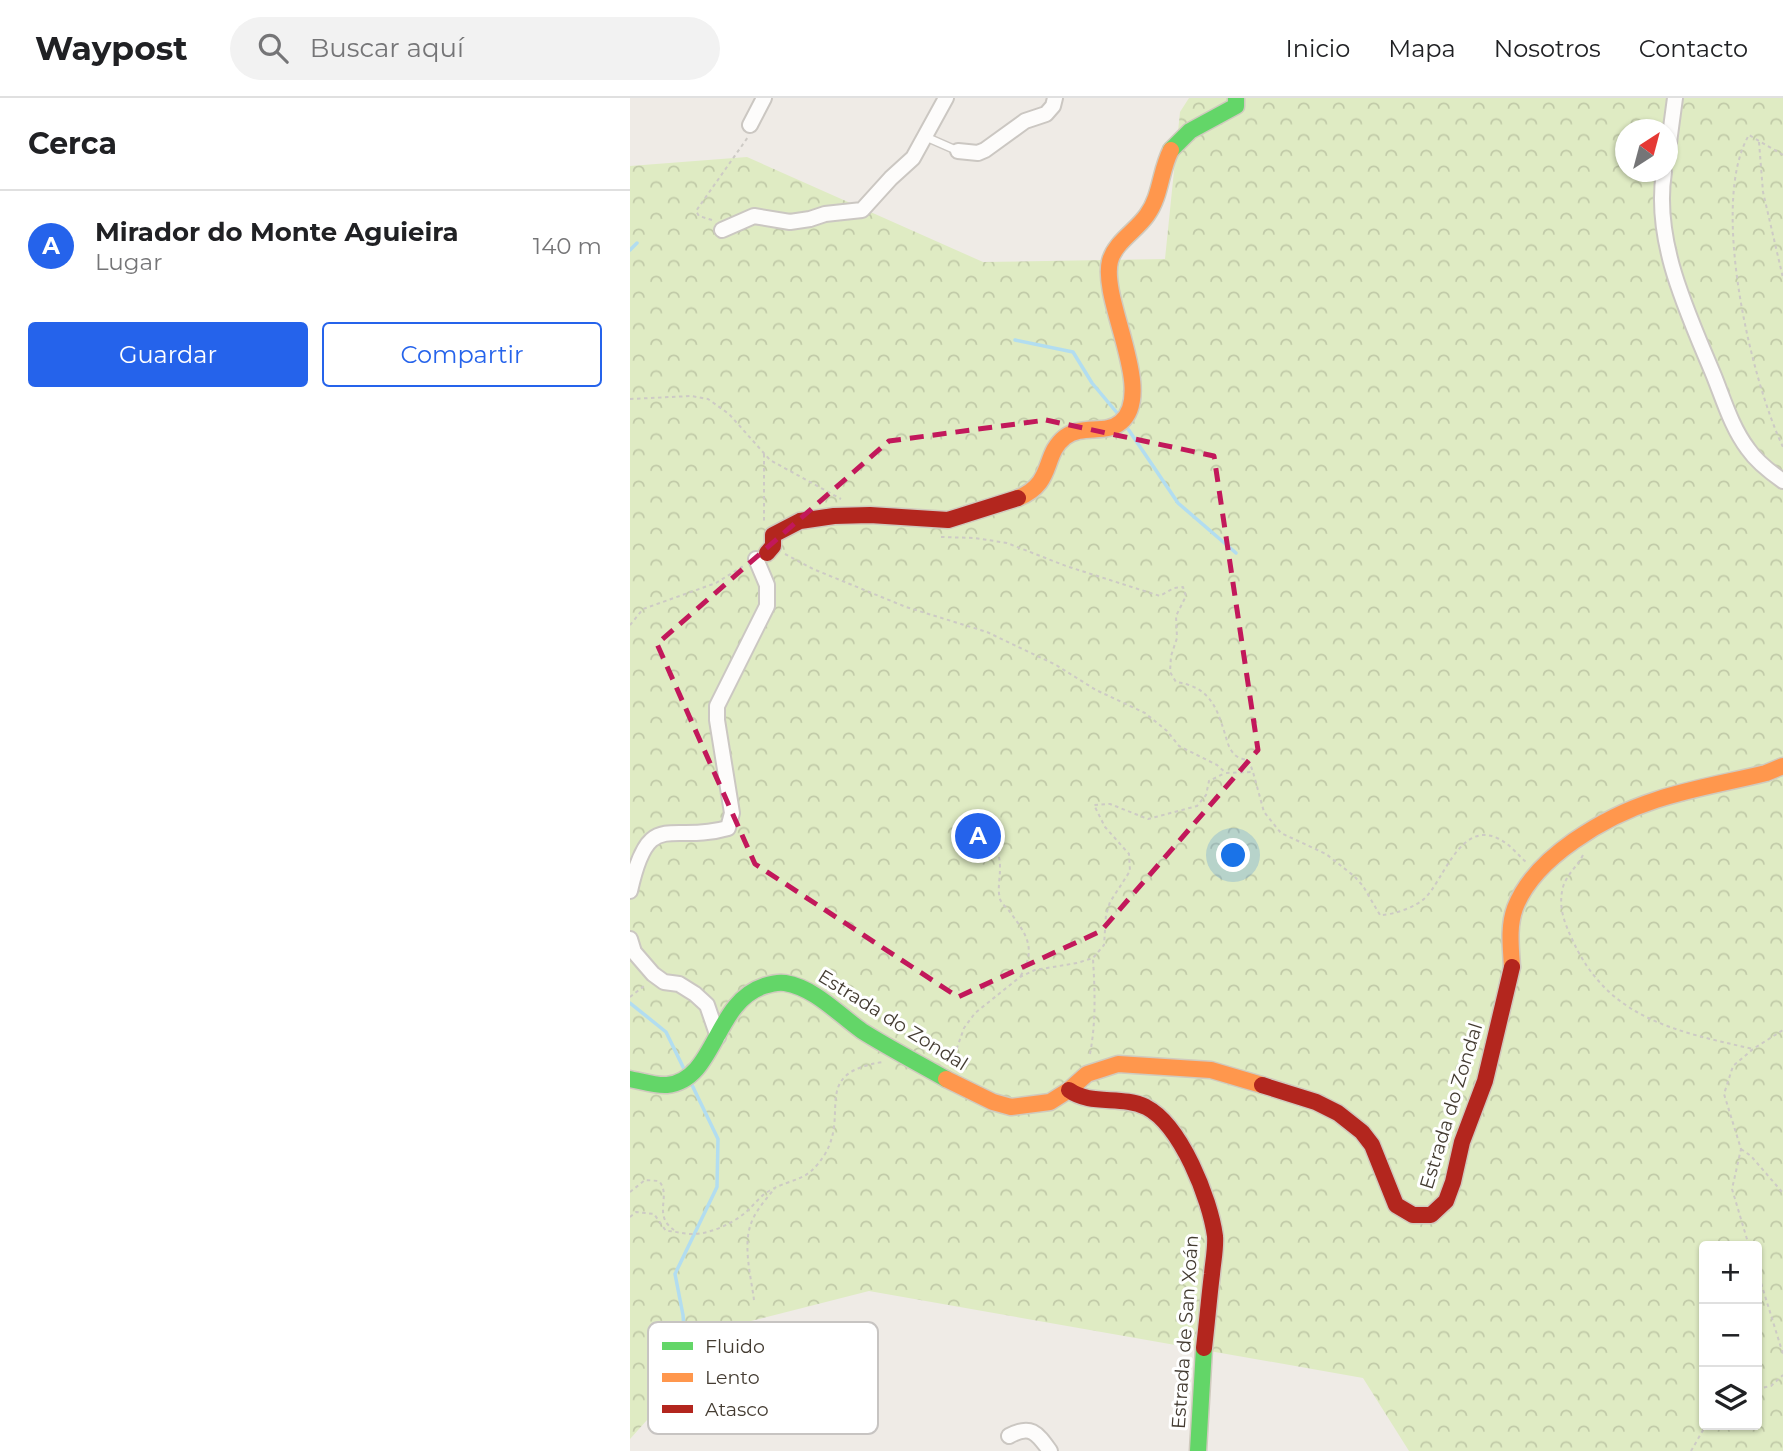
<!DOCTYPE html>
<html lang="es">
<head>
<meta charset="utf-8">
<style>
  :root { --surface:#fff; --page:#f2f2f2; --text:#202124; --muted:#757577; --line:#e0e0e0; --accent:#2563eb }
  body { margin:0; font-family:Montserrat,sans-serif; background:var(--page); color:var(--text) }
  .controls { position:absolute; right:21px; bottom:21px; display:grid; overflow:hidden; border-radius:7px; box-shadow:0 2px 5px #0004 }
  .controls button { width:63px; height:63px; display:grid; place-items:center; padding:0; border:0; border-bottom:2px solid var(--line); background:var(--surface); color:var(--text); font:35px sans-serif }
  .compass { position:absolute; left:985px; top:21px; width:63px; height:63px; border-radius:50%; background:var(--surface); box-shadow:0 2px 5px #0004; rotate:36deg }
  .you { position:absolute; left:604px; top:758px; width:24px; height:24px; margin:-18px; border:5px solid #fff; border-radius:50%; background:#1a73e8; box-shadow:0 0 0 10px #1a73e833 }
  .badge { display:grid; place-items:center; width:46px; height:46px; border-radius:50%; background:var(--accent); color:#fff; font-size:23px; font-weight:700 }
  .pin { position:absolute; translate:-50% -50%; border:4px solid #fff; box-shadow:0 2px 7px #0006 }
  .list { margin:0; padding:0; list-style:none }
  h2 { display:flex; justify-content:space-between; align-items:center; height:91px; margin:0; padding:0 28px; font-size:30px }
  h2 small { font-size:23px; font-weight:400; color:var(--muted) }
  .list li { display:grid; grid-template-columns:46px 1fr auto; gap:21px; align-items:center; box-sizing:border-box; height:112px; padding:0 28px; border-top:2px solid var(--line) }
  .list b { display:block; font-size:26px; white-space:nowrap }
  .list p { margin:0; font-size:23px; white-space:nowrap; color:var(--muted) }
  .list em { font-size:23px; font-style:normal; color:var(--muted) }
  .actions { display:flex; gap:14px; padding:21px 28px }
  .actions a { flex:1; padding:16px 0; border:2px solid var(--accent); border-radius:7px; text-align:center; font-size:24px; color:var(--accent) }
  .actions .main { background:var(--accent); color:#fff }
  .icon { flex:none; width:38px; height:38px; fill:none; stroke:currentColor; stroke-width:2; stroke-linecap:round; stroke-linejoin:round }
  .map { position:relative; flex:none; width:1153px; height:1353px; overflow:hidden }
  header { display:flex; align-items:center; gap:42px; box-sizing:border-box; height:98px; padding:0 35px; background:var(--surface); border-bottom:2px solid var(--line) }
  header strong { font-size:33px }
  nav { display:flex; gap:38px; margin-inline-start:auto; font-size:24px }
  .search { width:490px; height:63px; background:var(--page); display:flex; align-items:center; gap:18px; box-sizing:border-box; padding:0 24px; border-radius:38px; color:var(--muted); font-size:26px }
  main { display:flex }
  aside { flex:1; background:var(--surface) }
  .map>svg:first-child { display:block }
  .forest { fill:url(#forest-crowns); fill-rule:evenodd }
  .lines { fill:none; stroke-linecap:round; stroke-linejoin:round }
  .stream { stroke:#b2ddf0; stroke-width:3.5 }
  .lane-casing { stroke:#cbc7c2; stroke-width:10 }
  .street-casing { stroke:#cbc7c2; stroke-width:18 }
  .fast-casing { stroke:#d0cabe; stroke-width:19 }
  .slow-casing { stroke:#d0cabe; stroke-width:19 }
  .jam-casing { stroke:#d0cabe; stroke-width:19 }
  .path { stroke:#cdcac5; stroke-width:2; stroke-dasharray:3.5 3.5; stroke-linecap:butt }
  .lane { stroke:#fdfcfb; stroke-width:7 }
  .street { stroke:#fdfcfb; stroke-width:14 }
  .fast { stroke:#63d668; stroke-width:16 }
  .slow { stroke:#ff974d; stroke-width:16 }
  .jam { stroke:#b3261e; stroke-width:16 }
  .marked { fill:none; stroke:#c2185b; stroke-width:5; stroke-dasharray:14 9; stroke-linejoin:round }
  .labels { text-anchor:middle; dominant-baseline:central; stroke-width:6; stroke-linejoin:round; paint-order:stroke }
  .street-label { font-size:19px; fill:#443c32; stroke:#fff }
  .key { fill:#fff; stroke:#c7c4c2; stroke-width:2 }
  .key-label { font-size:19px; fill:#443c32 }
</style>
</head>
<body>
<header>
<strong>Waypost</strong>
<div class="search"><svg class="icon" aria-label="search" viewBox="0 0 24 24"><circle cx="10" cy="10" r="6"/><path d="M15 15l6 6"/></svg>Buscar aquí</div>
<nav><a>Inicio</a><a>Mapa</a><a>Nosotros</a><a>Contacto</a></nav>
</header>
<main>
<aside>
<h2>Cerca<small></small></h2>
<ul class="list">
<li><span class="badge">A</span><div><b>Mirador do Monte Aguieira</b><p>Lugar</p></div><em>140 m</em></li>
</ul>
<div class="actions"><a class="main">Guardar</a><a>Compartir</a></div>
</aside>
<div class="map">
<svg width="1153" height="1353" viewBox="0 0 1153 1353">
  <defs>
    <pattern id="forest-crowns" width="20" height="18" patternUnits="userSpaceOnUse" patternTransform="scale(1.75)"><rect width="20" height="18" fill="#dfebc3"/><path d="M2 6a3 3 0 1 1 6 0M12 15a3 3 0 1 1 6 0" fill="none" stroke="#c1caa8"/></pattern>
  </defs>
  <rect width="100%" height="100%" fill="#efebe6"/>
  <path class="forest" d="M559,0H1153V1353H779L733,1280L239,1193L101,1228L0,1341V68L117,59L353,164L535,161L550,14ZM996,32H1038V74H996ZM1074,1148H1127V1327H1074Z"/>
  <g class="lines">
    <path class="stream" d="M0,152L7,145
      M385,242L443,254L462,285L488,316
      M496,328L548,405L606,455
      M0,905L36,934L55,973
      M62,987L88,1041L87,1089L45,1176L53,1217L59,1296L68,1326"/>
    <defs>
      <path id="lane" d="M296,39L328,53"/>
      <path id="street" d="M120,27L134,0
        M1038,52L1045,0
        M328,53L348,55L355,52L395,23L416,16L423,8L425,0
        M1034,74C1023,144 1058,215 1084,278C1094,303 1102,330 1118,351C1127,364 1140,374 1153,383
        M92,132L124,118L160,124L180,121L195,116L232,112L261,80L283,60L316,0
        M0,793C19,708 39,747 98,730L102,715L87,622V608L137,508V487L126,461
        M0,841L4,854L23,876L34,884L49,886L65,896L77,907L88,939
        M379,1338C401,1326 407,1335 420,1353"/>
      <path id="fast" d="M541,52L560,33L606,8V0
        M0,981C11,983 26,988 37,987C86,982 84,904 134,888C140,886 149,884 155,885C185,890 208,916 232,933C259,950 288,965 316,981
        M568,1353L574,1250"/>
      <path id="slow" d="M388,400C425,385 412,357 435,339C452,326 476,337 491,324C526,294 470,202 480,163C485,144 506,133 517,117C531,98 530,73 541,52
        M882,869C881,850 878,829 885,810C904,759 976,718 1026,702C1062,690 1100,684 1136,675L1153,668
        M316,981L363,1004L381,1009L420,1004L439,992L457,976L488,966L581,972L632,987"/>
      <path id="jam" d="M137,455L143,448V437L170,423L204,418L240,417L318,422L388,400
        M632,987L686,1004L708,1015L732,1034L742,1047L766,1107L783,1117H801L816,1103L823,1084L832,1044L855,983L882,869
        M439,992C461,1008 491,997 516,1009C551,1027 580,1101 585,1138C586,1150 583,1164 582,1176C579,1200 577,1225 574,1250"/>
    </defs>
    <use href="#lane" class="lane-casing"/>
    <use href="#street" class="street-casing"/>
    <use href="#fast" class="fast-casing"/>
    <use href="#slow" class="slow-casing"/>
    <use href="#jam" class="jam-casing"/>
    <path class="path" d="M1129,44L1133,94L1153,180
      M1153,57L1119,37C1079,104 1121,282 1153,349
      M82,122L69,118L66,113L118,39
      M0,301L61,298L78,301L99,316L140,362L211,401
      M134,356V424
      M311,439L345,440L377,445L436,468L530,498L544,490L553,489L556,498L546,518L547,540L541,558L540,574L546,584C579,589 586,607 595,636C597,643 599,651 604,656C607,660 614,661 619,663L623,674
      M155,456L183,471L276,509L357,534L426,567L466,592L515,615L537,633L549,648L587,667L596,675L623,674L634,714L651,735L696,756L724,778L733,788L750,817C763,817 786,809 795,800C813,783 830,723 867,740C879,745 887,756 896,764
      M0,527L13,511L86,485L115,467
      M341,742L367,752C374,771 366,786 370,801C371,805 377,810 380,814C397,837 407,851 390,879
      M953,757C947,769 937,776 933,789C928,808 934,824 942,841C978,921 1045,933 1123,951
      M0,899L14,888
      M460,956C466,924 465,894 463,861
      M322,964L334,930L345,915L390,879L405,872L447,865L463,860L474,847L476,817L480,804L500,773L499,756L475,729L464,707L480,706L518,721L567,708L576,697L579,683L595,675
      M1111,1051L1121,1058L1153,1095
      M0,1094L15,1082L29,1083C42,1098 22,1117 44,1132
      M0,1119L6,1114L24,1116L36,1133C45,1133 53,1136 62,1136C80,1136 102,1126 116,1114C124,1107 130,1098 139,1093C165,1078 176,1086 195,1056C220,1014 180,975 253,964
      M1119,1148L1102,1091L1111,1051L1094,996L1103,968L1123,951L1153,932
      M1127,1172L1153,1256
      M124,1202C121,1178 112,1146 122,1123C127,1111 137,1100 145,1090
      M1127,1291L1141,1288L1153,1277
      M1061,1353L1076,1327"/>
    <use href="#lane" class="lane"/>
    <use href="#street" class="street"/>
    <use href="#fast" class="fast"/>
    <use href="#slow" class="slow"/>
    <use href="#jam" class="jam"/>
  </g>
  <path class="marked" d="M416,322L584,358L628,652L471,833L328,899L125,766L27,546L259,343Z"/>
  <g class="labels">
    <g class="street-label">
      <text transform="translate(263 922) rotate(32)">Estrada do Zondal</text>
      <text transform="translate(821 1008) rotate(-73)">Estrada do Zondal</text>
      <text transform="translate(555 1234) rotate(-86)">Estrada de San Xoán</text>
    </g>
  </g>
  <rect x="18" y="1224" width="230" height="112" rx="10" class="key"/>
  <rect x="32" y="1244" width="31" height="8" fill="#63d668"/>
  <rect x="32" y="1275" width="31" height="9" fill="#ff974d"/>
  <rect x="32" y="1307" width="31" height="8" fill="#b3261e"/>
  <g class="key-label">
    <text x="75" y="1255">Fluido</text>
    <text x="75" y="1286">Lento</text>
    <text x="75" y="1318">Atasco</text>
  </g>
</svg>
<div class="controls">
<button>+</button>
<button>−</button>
<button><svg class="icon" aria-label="layers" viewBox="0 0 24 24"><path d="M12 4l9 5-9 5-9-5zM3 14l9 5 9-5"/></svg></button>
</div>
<svg class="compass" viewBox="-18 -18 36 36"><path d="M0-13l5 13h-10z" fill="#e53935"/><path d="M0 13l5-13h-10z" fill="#757577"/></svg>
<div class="you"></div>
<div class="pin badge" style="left:348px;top:738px">A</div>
</div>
</main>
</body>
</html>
